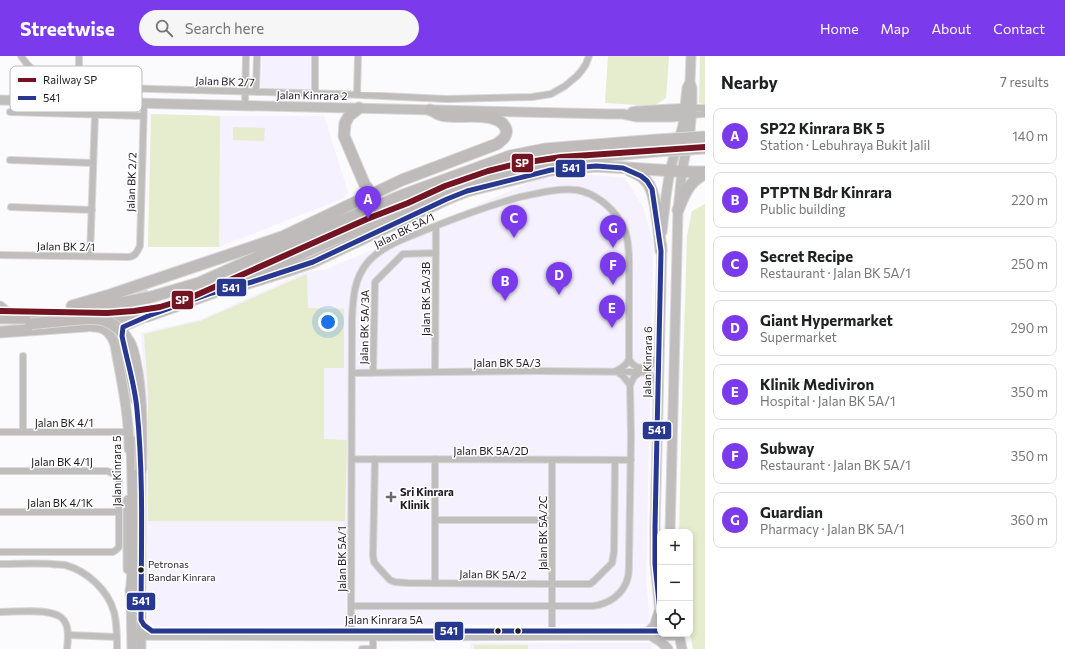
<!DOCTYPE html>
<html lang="en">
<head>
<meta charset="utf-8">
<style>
  :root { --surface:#fff; --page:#f6f6f6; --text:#202124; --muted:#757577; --line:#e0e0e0; --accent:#7c3aed }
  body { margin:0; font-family:Commissioner,sans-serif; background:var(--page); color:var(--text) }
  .controls { position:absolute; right:12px; bottom:12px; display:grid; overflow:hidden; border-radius:8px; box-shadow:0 2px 6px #0003 }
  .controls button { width:36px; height:36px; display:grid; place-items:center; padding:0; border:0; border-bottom:1px solid var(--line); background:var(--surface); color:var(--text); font:20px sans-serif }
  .you { position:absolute; left:328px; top:266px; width:14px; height:14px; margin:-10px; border:3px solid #fff; border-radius:50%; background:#1a73e8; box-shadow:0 0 0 6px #1a73e833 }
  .badge { display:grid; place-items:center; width:26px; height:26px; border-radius:50%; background:var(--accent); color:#fff; font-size:13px; font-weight:700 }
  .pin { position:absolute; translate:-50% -33px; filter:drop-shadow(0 1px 2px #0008) }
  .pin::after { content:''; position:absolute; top:21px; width:14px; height:12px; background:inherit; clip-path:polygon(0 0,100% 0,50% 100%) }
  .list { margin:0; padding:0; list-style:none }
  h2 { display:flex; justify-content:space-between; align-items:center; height:52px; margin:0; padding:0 16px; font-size:17px }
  h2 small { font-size:13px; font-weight:400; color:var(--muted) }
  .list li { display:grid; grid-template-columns:26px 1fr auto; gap:12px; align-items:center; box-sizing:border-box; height:56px; margin:0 8px 8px; padding:0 8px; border:1px solid var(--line); border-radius:8px }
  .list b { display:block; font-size:15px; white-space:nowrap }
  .list p { margin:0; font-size:13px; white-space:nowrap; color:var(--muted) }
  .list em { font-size:13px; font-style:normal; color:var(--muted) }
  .icon { flex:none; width:22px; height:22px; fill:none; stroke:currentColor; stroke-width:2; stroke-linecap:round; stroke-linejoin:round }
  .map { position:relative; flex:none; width:705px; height:593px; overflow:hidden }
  header { display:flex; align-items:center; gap:24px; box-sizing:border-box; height:56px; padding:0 20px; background:var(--accent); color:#fff }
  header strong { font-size:19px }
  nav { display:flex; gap:22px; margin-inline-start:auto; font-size:14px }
  .search { width:280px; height:36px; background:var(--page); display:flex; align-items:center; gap:10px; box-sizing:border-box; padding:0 14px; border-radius:22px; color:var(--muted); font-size:15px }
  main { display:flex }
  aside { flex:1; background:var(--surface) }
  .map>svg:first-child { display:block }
  .built { fill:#f6f1fe }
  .green { fill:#e6ecce }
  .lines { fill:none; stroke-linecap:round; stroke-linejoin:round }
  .highway-tunnel { stroke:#dad9dc; stroke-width:11; stroke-dasharray:11 5.5; stroke-linecap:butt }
  .street-casing { stroke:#d8d7d9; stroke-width:8 }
  .secondary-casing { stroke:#d8d7d9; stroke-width:11 }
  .highway-casing { stroke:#d8d7d9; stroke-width:13 }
  .street { stroke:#c0bebc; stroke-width:6 }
  .secondary { stroke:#c0bebc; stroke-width:9 }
  .highway { stroke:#bebbba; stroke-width:11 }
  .highway-bridge-casing { stroke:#d8d7d9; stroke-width:13; stroke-linecap:butt }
  .highway-bridge { stroke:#bebbba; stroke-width:11 }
  .bus-1-casing { stroke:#fff; stroke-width:8 }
  .bus-1 { stroke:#283890; stroke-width:5 }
  .rail-1-casing { stroke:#fff; stroke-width:9 }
  .rail-1 { stroke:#721422; stroke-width:6 }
  .poi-dot { fill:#6c6970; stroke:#fff; stroke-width:1.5 }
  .bus-dot { fill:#1f1b24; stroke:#fff; stroke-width:1.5 }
  .labels { text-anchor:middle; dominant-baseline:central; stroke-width:3; stroke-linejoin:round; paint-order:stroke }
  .bus-label { font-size:10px; fill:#1f1b24; stroke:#fff; text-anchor:start }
  .street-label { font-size:11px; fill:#1f1b24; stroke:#fff }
  .poi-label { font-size:11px; font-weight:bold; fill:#1f1b24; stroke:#fff; text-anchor:start }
  .key { fill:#fff; stroke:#bcbbbd; stroke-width:1 }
  .key-label { font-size:11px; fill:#1f1b24 }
  .line-badge { stroke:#fff; stroke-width:1.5 }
  .badge-label { font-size:11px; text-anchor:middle; font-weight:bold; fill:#fff }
</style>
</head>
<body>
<header>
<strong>Streetwise</strong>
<div class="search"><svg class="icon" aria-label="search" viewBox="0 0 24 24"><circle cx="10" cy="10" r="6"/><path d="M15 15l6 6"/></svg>Search here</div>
<nav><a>Home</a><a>Map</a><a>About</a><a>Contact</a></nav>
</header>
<main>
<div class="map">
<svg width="705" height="593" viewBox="0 0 705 593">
  <rect width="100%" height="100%" fill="#fbfafd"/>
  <path class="built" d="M262,0H313V35L261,33Z
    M151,58L220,60H324L348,136L344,142L219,191H148Z
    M573,119H598L625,122L644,153L653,187L646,527L650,562L647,568L155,570L148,564L145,335L141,277L201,263L305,216L327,213L538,123Z
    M470,587H651L653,593H470Z"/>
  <path class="green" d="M608,0H669L666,42L654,50L605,47Z
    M700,0H705V49L699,47Z
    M151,58L220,60L219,191H148Z
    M233,71L265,72L264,85L233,84Z
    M705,148V593H693L690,578V476H679L683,311L687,180L692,155Z
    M307,218L308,252L344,253V312H324V383L347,384L345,465H148V337L144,278L200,265Z
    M474,589H528V593H474Z"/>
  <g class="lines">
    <path class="highway-tunnel" d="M119,295C117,286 114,276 114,267C115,263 116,261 118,258C125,244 138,239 153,234"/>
    <defs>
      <path id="street" d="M21,0C35,22 55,27 79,31L339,38L447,43L532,41L551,38L565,30L577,20L582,14L586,8L589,0
        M79,0V46
        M256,36L257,0
        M315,38V0
        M357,39L358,0
        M245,49L246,0
        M692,52H705
        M10,56L143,60
        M691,59L705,58
        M10,104L93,107
        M11,151L92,154
        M0,199L128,201C135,201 137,196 140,190L144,47
        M90,200L95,58
        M23,300V376
        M616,315C622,312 627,309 629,303
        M435,316L436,170
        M617,316L623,320L630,329
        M352,317L536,315L642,316C650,317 654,321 658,328
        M373,317L375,226L403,198L436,197
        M0,376H129
        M352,403L631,404
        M375,403L373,499L374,506L378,511L390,524L395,526L408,527L552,528H590L594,525L612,507L614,496L615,404
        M435,403V527
        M0,415H107L115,418L119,425V491L116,494L113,496H0
        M0,456H119
        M435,464H552
        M0,508C17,508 35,507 52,508C56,509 61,508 65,509C87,515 108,534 114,556C117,567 117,582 117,593
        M351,550H593C609,548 624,538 628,521C629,516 629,510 629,505L631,380L630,329L634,321L639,317L642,316
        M0,556C14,556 42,553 54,558C59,559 64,563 66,568C69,575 68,585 67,593
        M373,577V593
        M68,579L117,581
        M552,579V404
        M351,580L352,263C353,242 354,222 368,206C382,190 404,183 423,175C455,162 487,150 520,141C538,137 558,132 577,134C594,137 611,150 620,165C623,170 626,176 627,182C630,196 629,212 629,227C629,252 629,278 629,303C636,317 653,313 658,300
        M362,593H373"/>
      <path id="secondary" d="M0,44L610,58H623L637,61H672L691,59
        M632,56L637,55L689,52
        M662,176L666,140L670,114L683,69L687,32L690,26
        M0,250L8,257
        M93,271C105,271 111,277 115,289C121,323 129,357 129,393
        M136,345L122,277L123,271L125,270L141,263
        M670,476L678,154L682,115L690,75L692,52V32L690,26L691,0
        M128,513V444
        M130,534L131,540L132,593
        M660,555L655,508V471L662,189
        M649,575L654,570L660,553
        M679,578L682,593
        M132,579L373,580L679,579
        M650,579L661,586L668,593
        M141,593V408"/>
      <path id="highway" d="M359,52L349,60L345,67L344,80L364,127L372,139
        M629,114C635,117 643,120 647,126C657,137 659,179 661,195
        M678,154C684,139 689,125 705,118
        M245,228L287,215L313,206L447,143L467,135L551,114L596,110L691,116H705
        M72,250L110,239L282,181L402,124L497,88C502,84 508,80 506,73C499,53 457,64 441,59C437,58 434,55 430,54
        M0,262H27L63,259L151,241L199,227L280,191L403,139L510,100L545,93L657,84
        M0,276L85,270L112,266L125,263L148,260L212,237L443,135L528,109L572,103L656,95
        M131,540C136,490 133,437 132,386"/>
    </defs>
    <use href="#street" class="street-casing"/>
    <use href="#secondary" class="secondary-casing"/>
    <use href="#highway" class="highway-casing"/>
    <use href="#street" class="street"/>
    <use href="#secondary" class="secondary"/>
    <use href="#highway" class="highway"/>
    <defs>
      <path id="highway-bridge" d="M657,84L705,81
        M656,95L705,92
        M31,268C43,266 56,265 68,264C80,263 92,261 104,264C115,268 124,277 129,286C134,295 135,306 137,316C142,348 141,381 141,414"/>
    </defs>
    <use href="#highway-bridge" class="highway-bridge-casing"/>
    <use href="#highway-bridge" class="highway-bridge"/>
    <defs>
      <path id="bus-1" d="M660,555L655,508V471L661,195L652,133L647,125L641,120L623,112L596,110L551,114L467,135L447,143L313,206L252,226L212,237L148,260L123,271L122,280C127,305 135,329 137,354C144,424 141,494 141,564L144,569L152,575H660"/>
    </defs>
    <use href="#bus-1" class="bus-1-casing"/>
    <use href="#bus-1" class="bus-1"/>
    <defs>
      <path id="rail-1" d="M0,255L107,257L134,255L160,251L192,241L367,163L408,147L445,130L488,115L516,108L561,101L705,91"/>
    </defs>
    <use href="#rail-1" class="rail-1-casing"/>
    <use href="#rail-1" class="rail-1"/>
  </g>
  <path class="poi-dot" d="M389 435h4v4h4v4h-4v4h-4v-4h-4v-4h4z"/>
  <g class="bus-dot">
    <circle cx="141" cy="514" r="3.5"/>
    <circle cx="498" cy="575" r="3.5"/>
    <circle cx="518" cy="575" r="3.5"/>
  </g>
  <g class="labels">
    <g class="bus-label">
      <text x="148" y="508">Petronas<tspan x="148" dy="13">Bandar Kinrara</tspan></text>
    </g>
    <g class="street-label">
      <text transform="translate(225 25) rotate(2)">Jalan BK 2/7</text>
      <text transform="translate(312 39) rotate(1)">Jalan Kinrara 2</text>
      <text transform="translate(131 126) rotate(-88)">Jalan BK 2/2</text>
      <text transform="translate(404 174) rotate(-26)">Jalan BK 5A/1</text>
      <text transform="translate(66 190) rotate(1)">Jalan BK 2/1</text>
      <text transform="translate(425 243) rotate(-90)">Jalan BK 5A/3B</text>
      <text transform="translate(364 271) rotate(-89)">Jalan BK 5A/3A</text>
      <text x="507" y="306">Jalan BK 5A/3</text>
      <text transform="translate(647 306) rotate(-89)">Jalan Kinrara 6</text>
      <text x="64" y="366">Jalan BK 4/1</text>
      <text x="491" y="394">Jalan BK 5A/2D</text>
      <text x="62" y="405">Jalan BK 4/1J</text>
      <text transform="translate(116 415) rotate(-90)">Jalan Kinrara 5</text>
      <text x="60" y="446">Jalan BK 4/1K</text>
      <text transform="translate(542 477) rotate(-90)">Jalan BK 5A/2C</text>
      <text transform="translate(341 503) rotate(-90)">Jalan BK 5A/1</text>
      <text transform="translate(493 518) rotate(1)">Jalan BK 5A/2</text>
      <text x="384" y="563">Jalan Kinrara 5A</text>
    </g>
    <g class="poi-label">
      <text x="400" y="435">Sri Kinrara<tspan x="400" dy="13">Klinik</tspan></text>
    </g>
  </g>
  <rect x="10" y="10" width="132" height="46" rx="6" class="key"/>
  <rect x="18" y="22" width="18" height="4" fill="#721422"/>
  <rect x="18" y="40" width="18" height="4" fill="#283890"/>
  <g class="key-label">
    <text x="43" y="28">Railway SP</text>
    <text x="43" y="46">541</text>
  </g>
  <g class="line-badge">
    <rect x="511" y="97" width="23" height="20" rx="4" fill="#721422"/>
    <rect x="555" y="103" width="31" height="19" rx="4" fill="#283890"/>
    <rect x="216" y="222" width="31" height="19" rx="4" fill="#283890"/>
    <rect x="171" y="234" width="23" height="20" rx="4" fill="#721422"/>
    <rect x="642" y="365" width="30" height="19" rx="4" fill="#283890"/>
    <rect x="126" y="536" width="30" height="19" rx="4" fill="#283890"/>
    <rect x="434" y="565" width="30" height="20" rx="4" fill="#283890"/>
  </g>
  <g class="badge-label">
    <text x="522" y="111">SP</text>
    <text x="571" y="116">541</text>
    <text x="231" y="236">541</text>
    <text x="182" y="248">SP</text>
    <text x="657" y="378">541</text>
    <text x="141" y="549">541</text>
    <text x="449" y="579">541</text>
  </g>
</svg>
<div class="controls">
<button>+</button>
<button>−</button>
<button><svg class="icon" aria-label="locate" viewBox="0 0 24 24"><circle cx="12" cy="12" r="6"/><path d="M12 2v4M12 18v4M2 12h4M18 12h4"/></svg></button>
</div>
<div class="you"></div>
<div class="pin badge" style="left:368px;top:163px">A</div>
<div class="pin badge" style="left:505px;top:245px">B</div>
<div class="pin badge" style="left:514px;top:182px">C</div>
<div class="pin badge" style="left:559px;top:239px">D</div>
<div class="pin badge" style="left:612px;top:272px">E</div>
<div class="pin badge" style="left:613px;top:229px">F</div>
<div class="pin badge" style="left:613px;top:192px">G</div>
</div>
<aside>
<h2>Nearby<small>7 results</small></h2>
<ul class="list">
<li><span class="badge">A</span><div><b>SP22 Kinrara BK 5</b><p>Station · Lebuhraya Bukit Jalil</p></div><em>140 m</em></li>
<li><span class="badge">B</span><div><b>PTPTN Bdr Kinrara</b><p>Public building</p></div><em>220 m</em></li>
<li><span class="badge">C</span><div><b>Secret Recipe</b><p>Restaurant · Jalan BK 5A/1</p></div><em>250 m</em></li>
<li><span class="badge">D</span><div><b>Giant Hypermarket</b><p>Supermarket</p></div><em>290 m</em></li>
<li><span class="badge">E</span><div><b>Klinik Mediviron</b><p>Hospital · Jalan BK 5A/1</p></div><em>350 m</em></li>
<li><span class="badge">F</span><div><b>Subway</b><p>Restaurant · Jalan BK 5A/1</p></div><em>350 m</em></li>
<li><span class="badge">G</span><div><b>Guardian</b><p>Pharmacy · Jalan BK 5A/1</p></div><em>360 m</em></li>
</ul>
</aside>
</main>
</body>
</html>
